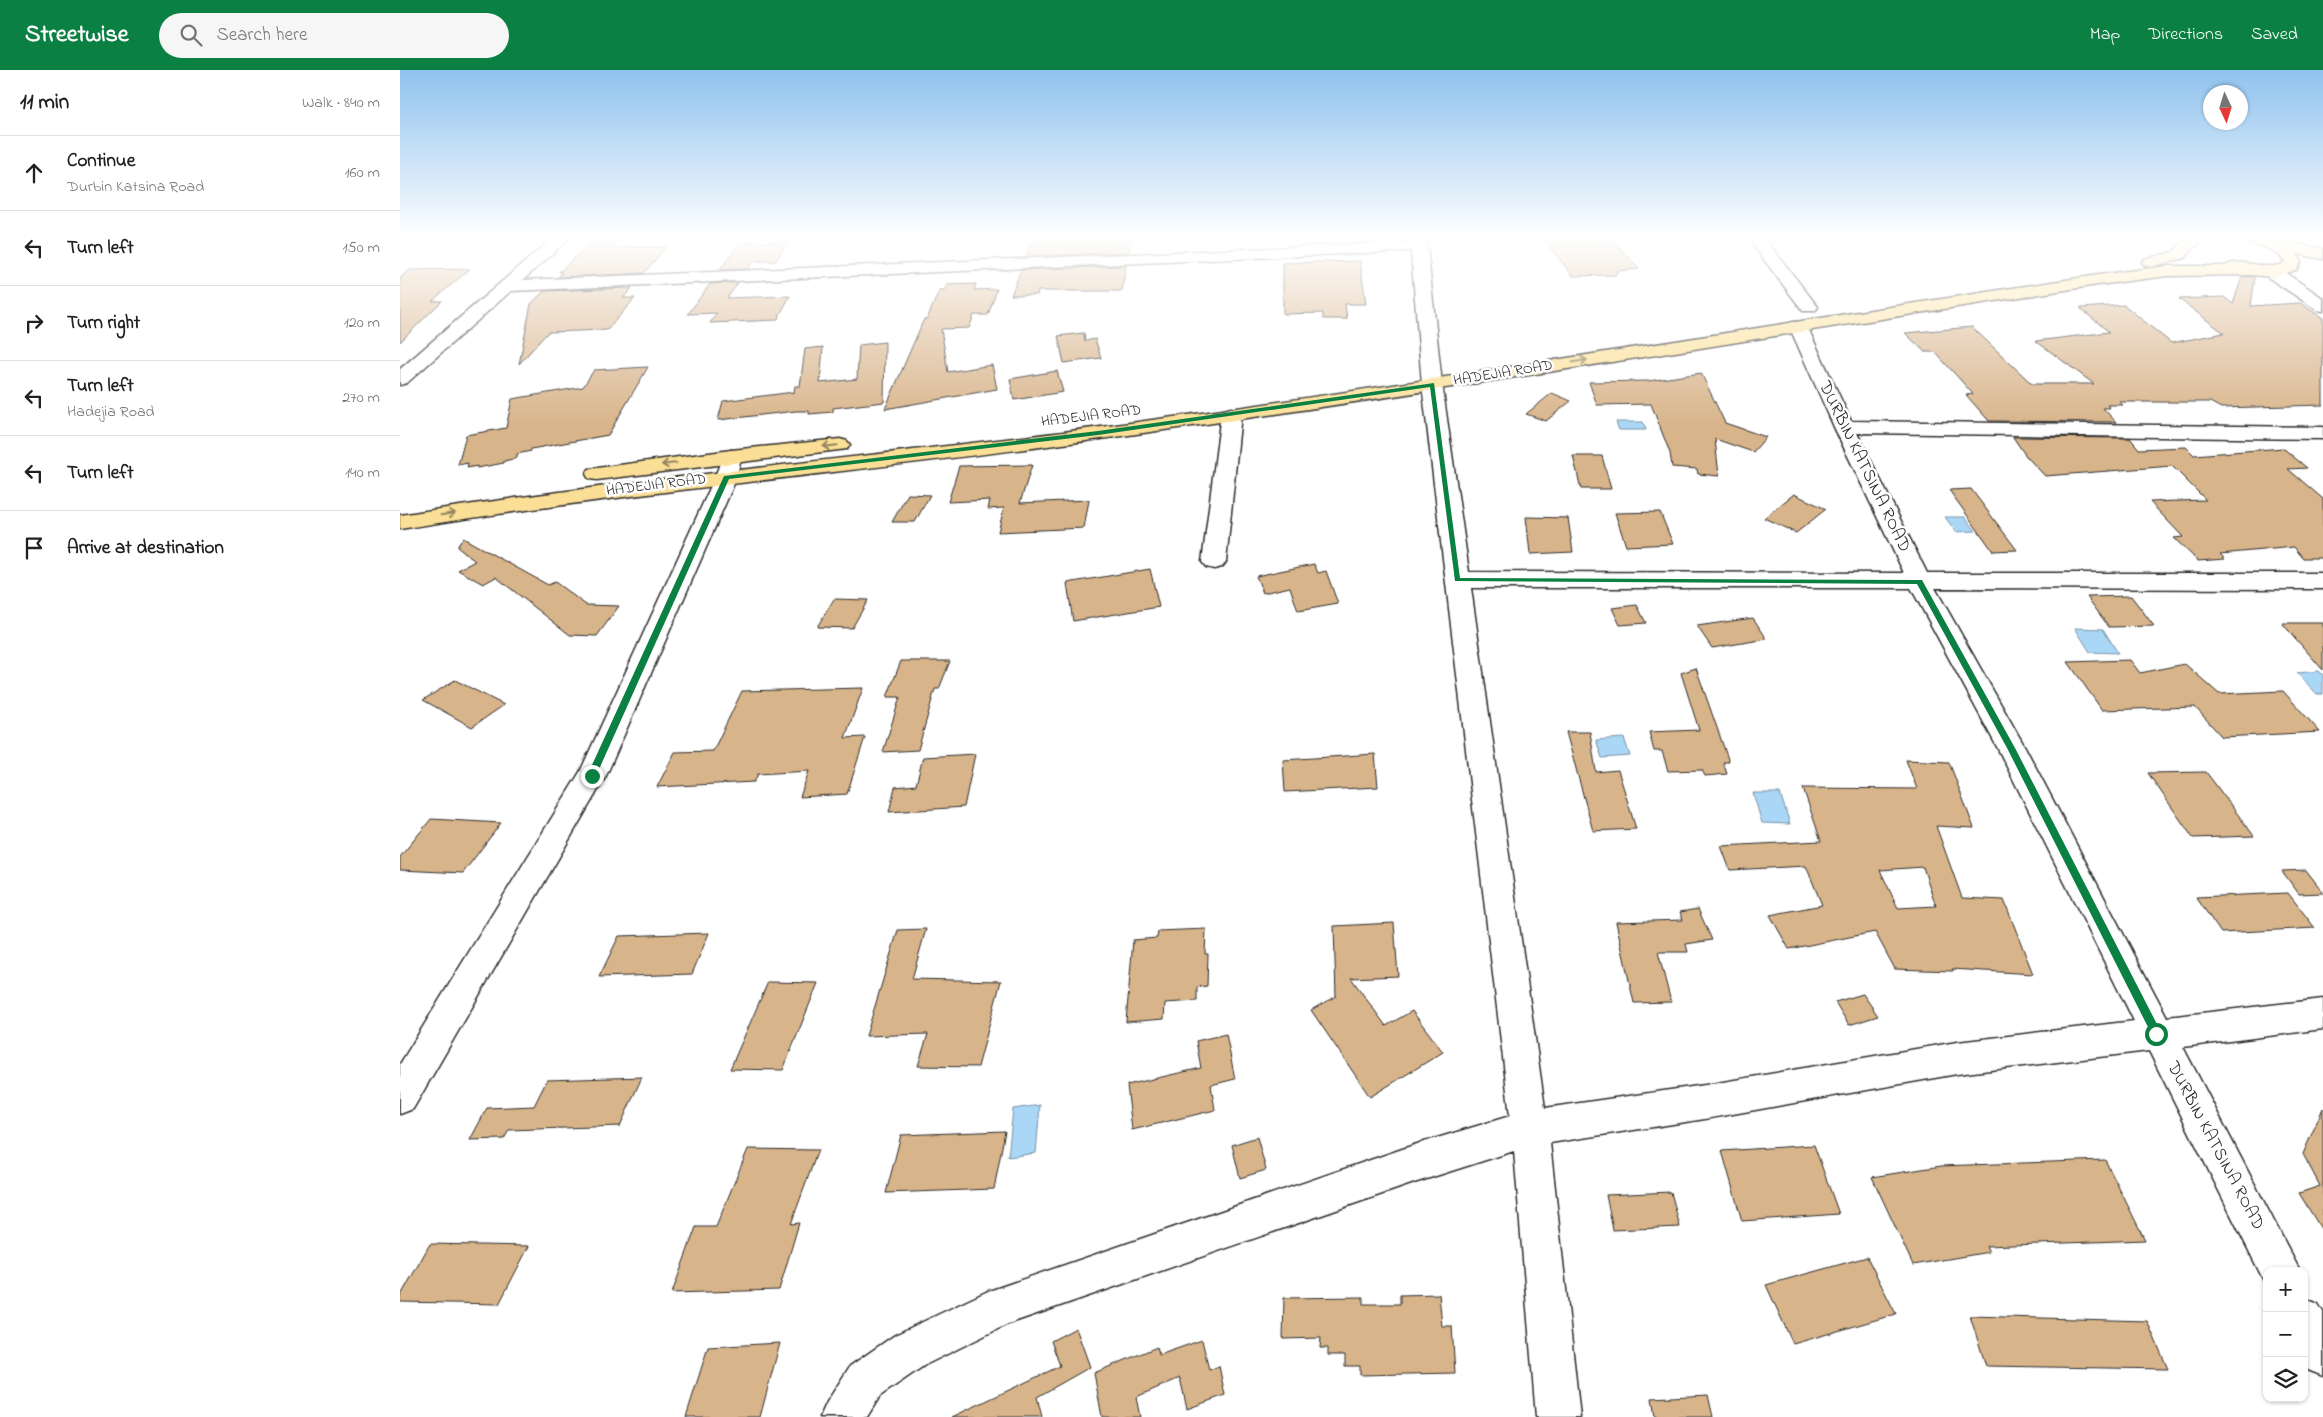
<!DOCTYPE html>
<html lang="en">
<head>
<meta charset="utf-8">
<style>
  :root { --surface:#fff; --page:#f6f6f6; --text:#202124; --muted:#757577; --line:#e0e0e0; --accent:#0b8043 }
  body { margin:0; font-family:"Indie Flower",sans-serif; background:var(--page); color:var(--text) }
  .controls { position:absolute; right:15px; bottom:15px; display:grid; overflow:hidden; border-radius:10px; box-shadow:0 1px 4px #0004 }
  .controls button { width:45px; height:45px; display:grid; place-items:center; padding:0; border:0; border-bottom:1px solid var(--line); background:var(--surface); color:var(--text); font:25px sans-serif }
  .compass { position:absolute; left:1803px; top:15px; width:45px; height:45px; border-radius:50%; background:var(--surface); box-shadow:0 1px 4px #0004; rotate:176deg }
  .stop { position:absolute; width:15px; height:15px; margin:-11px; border:4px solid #0b8043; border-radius:50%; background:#fff }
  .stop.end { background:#0b8043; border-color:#fff; box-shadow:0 1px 5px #0008 }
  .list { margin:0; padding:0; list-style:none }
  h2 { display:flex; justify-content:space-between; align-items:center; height:65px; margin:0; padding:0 20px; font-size:21px }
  h2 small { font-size:16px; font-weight:400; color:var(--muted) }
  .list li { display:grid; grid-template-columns:32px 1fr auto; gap:15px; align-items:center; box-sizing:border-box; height:75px; padding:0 20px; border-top:1px solid var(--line) }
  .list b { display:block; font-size:19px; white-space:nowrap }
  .list p { margin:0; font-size:16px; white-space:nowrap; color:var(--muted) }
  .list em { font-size:16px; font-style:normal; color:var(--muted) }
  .icon { flex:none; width:28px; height:28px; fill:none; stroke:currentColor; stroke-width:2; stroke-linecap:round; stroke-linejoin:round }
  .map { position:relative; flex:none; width:1923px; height:1347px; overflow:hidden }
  header { display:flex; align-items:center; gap:30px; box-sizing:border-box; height:70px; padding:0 25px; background:var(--accent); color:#fff }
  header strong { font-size:24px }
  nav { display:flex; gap:28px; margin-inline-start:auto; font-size:18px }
  .search { width:350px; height:45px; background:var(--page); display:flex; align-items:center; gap:12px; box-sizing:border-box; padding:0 18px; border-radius:28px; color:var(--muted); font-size:19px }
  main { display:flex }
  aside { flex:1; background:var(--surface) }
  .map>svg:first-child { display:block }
  .water { fill:#abd7f7; stroke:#7892a5 }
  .building { fill:#d8b48a; stroke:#2b2b2b; fill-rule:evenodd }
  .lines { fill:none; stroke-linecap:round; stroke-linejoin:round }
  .minor-casing { stroke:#2b2b2b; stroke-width:3 }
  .major-casing { stroke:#2b2b2b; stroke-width:3 }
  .minor { fill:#fff; fill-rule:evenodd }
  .major { fill:#fbdf96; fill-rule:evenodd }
  .oneway { stroke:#938560 }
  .route { fill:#0b8043 }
  .labels { text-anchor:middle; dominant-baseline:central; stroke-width:5; stroke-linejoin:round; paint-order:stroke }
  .far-street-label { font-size:15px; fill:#2b2b2b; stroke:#fff }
  .street-label { font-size:18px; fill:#2b2b2b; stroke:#fff }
</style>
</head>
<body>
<header>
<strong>Streetwise</strong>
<div class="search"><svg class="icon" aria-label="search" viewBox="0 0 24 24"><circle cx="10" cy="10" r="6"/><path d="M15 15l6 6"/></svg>Search here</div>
<nav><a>Map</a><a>Directions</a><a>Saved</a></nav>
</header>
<main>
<aside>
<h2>11 min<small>Walk · 840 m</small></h2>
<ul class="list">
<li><svg class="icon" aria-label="ahead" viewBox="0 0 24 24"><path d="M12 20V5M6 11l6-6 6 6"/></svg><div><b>Continue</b><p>Durbin Katsina Road</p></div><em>160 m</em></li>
<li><svg class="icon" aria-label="left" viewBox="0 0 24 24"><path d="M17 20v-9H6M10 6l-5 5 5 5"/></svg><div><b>Turn left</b></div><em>150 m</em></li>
<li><svg class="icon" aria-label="right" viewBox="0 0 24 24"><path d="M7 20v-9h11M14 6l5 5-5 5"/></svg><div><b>Turn right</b></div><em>120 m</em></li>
<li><svg class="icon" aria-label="left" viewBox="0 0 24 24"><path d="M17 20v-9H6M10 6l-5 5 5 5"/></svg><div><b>Turn left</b><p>Hadejia Road</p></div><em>270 m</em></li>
<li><svg class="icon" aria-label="left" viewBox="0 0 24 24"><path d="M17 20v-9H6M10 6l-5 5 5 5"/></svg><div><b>Turn left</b></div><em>140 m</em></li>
<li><svg class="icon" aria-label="arrive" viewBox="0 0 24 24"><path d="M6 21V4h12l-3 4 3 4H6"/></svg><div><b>Arrive at destination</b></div></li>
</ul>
</aside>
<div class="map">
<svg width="1923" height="1347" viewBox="0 0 1923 1347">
  <rect width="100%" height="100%" fill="#fff"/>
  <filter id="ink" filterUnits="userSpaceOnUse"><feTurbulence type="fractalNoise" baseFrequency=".02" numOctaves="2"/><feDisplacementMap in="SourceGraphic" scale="10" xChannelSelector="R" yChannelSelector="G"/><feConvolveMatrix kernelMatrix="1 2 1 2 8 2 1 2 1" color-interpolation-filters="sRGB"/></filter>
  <g filter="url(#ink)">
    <path class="water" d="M1216,352H1243L1246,360H1219Z
      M1545,447H1565L1576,461L1556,462Z
      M1675,558L1703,559L1718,583L1690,582Z
      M1919,601L1923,605V624H1917L1897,603Z
      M1224,668L1230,686L1202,688L1196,670Z
      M1353,723H1380L1390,754L1362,753Z
      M640,1035L636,1083L608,1087L613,1039Z"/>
    <path class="building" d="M197,167H223L213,177H266L244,203L158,207L163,202H159Z
      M633,167H732L729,182L626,187Z
      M1177,167H1210L1239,199L1218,201L1215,205L1173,206L1144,170Z
      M389,171L376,191H353L348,199L320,200L340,172Z
      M960,191L966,234H945L947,249H923V243L883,244V193Z
      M726,196L722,221H638L637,225H611L621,200Z
      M70,199L32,231H42L0,272V208L10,200Z
      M1842,207H1855L1851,236L1900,233L1923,248V335L1821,338L1810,332H1719L1723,335H1707L1710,338H1703L1716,352L1589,351L1566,325L1573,324L1535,282H1525L1505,263L1572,257L1632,314H1694L1636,271L1709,262L1680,238L1724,235L1771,273L1824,263L1779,229L1824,227L1833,234Z
      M338,213L327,228L390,226L377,250L310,253L317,243L288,244L310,214Z
      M576,214L574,220L597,219L588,245H574L569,258L541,259L548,302L592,295L597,319L485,339L524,249H527L539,221H544L547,215Z
      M232,218L223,228H235L207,260L148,262L119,294L131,234L144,221Z
      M684,263L685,271L695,269L701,288L664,293L658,266Z
      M485,272L484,332L433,338V342L409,344V341H396L318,350L323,331L394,322L395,316H400L405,279L423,277L420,313L457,309L459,275Z
      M248,297L208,365L131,379V381L117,384V388L104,391V393L77,398V396L67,398L68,393L58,395L66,365L106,358L112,329L183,317L194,300Z
      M657,301L663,322L614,330L610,309Z
      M1301,303L1325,353L1366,367L1353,382L1315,369L1319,406L1298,404L1297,399L1272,397L1270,383L1251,334L1197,335L1189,312L1248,311Z
      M1152,323L1171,331L1146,351L1126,344Z
      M1613,367L1730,368L1739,379L1786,377L1794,385L1883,378L1907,398L1888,399L1923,429V488H1903L1894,477L1820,484L1825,489L1798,491L1774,468L1783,467L1750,432L1806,430L1772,396L1645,406L1626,386Z
      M1173,386H1202L1211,419H1181Z
      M632,395L620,433L689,430L684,458L598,462L604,438L588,439L590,430L548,432L559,396Z
      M1571,419L1617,480L1593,481L1549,420Z
      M508,424L530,425L515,452H492Z
      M1394,424L1426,439L1396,463L1364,448Z
      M1260,442L1273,474L1226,476L1215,443Z
      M1126,447L1168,448L1173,482L1130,484Z
      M63,468L148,515L155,512L186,535L219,536L197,566L170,565L96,507L83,514L58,500L75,491L57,477Z
      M914,494L918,503L926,501L938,534L898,541L890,517L863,523L856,506Z
      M750,499L759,537L673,551L667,513Z
      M1731,526L1754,556L1709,557L1687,527Z
      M434,529L468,530L452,558L417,557Z
      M1237,535L1246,553L1220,555L1212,538Z
      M1353,548L1367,569L1312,578L1297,556Z
      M1882,553H1923V600Z
      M1730,590L1740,603L1785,594L1819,624L1883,621L1920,662L1822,667L1795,637L1702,640L1668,592Z
      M501,591H550L539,619H535L518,680L483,682L500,627H487Z
      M1296,598L1329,692H1323L1327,704L1305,706L1302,700L1268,701L1262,681H1254L1249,662L1299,660L1281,603Z
      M55,610L104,635L72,657L23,630Z
      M463,618L445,668L465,667L447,724L400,727L409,701L358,704L354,712L257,717L275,682L313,681L342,621Z
      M1166,662H1190L1196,702L1218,700L1236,759L1193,761Z
      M575,684L564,737L489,742L495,717L516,715L523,687Z
      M975,684L978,717L885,722L883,690Z
      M1506,690L1549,692L1574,758L1536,756L1562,828L1604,830L1633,904L1552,899L1553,901L1495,899L1475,862L1389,879L1370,845L1422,835L1406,796L1330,800L1321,776L1421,771L1403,718L1517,719ZM1523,797L1536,836L1498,838L1480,800Z
      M1806,702L1854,766L1793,768L1748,703Z
      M31,749L101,753L63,803L0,800V787Z
      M1906,800L1923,822V823L1899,824L1882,801Z
      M1888,823L1915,858L1821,863L1796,827Z
      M1298,839L1312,870L1286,874L1288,882H1258L1271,932L1234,933L1216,852L1283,850L1280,842Z
      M994,853L998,906L951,908L986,956L1012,941L1043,982L970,1027L911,940L936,926L934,856Z
      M526,859L512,909L601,911L578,997L518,996L528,964L466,966L498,860Z
      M806,859L805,884H808L807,916L797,917V931L765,933L764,949L726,952L733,870L757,868L758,861Z
      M309,863L292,904L199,907L219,866Z
      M368,912L418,913L383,1000L330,999Z
      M1463,924L1478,946L1449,955L1435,932Z
      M826,964L835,1009L811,1015L815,1040L732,1060L727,1015L801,998L796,971Z
      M242,1007L220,1056L109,1060L104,1069L70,1070L87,1038L134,1036L147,1010Z
      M1923,1038V1162L1899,1123L1920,1116L1903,1084Z
      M605,1061L594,1119L486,1123L501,1065Z
      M857,1067L866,1100L840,1108L832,1075Z
      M1414,1075L1439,1144L1342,1151L1322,1081Z
      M348,1079L418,1080L391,1154L399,1153L379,1220L272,1223L296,1157H316Z
      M1705,1090L1745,1170L1586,1176L1589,1182L1513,1195L1472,1107L1541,1096Z
      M1271,1122L1280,1157L1213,1160L1206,1125Z
      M30,1174L129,1176L99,1234L0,1232V1227Z
      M1467,1187L1496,1244L1393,1274L1366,1215Z
      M1039,1224L1042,1256H1052L1055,1303L960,1305V1296H945V1285H928V1278H920L921,1268L883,1269L884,1228L963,1227V1234H1000V1225Z
      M1570,1246L1747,1251L1768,1299L1586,1296Z
      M676,1258L690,1297L637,1327L642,1347H552L660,1296L651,1271Z
      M802,1270L809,1300L819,1296L825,1325L787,1339L780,1308L736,1327L740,1347H702L694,1303L757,1277L759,1285Z
      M380,1273L360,1347H286L308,1277Z
      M1308,1325L1313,1347H1255L1252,1328Z"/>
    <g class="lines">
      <defs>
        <path id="minor" d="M154,167H171L123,210L1011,172L1010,167H1026L1042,314L1069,502L1504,503L1434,357L1389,256L1392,252H1404L1407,256L1451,351L1923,357V369L1457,363L1527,503H1923V519L1535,518L1625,677L1767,947L1923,929V959L1783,977L1900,1201H1867L1866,1215L1749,981L1557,1004L1305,1049L1150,1073L1180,1347H1136L1114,1081L1014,1113L608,1254L525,1295L480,1326L467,1347H420L427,1332L450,1296L495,1265L586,1222L1014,1075L1110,1046L1022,314L1011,181L111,221L7,313L0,315V299ZM1071,518H1511L1597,677L1734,951L1557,972L1305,1015L1145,1038Z
          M1351,167H1367L1369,174L1418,237L1415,241H1403L1355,178Z
          M1872,197L1878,198L1923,228V241L1917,240L1866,206L1864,202L1866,198Z
          M831,338L838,340L841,344L826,492L822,497L814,499L806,497L802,492L821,344L824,340Z
          M331,380L338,382L341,386L337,407L206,706L13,1039L0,1044V994L180,702L315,407L324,382Z
          M1904,1228L1918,1234L1923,1242V1306L1908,1300L1904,1292Z"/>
        <path id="major" d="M1788,167H1805L1785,188L1750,197L1744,195L1742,192L1744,189L1773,182Z
          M1838,167H1866L1923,179V189L1896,184L1901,192L1896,200L1872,207L1853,205L1767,206L1698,215C1366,266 1034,323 701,369C468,401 233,421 0,459V445C233,408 468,388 701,357C1034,312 1366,255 1698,205L1767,196H1825C1842,185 1867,204 1885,192L1879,185L1867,178L1840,170Z
          M440,369L447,371L450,375L447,379L197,410L189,409L186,404L189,399L197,398L331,380Z"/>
      </defs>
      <use href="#minor" class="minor-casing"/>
      <use href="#major" class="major-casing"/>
      <use href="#minor" class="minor"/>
      <use href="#major" class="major"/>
    </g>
    <defs><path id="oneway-shaft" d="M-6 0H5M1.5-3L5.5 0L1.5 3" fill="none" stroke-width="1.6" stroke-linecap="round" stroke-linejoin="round" transform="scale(1.25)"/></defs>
    <g class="oneway">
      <use href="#oneway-shaft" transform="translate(1180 291) rotate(-9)"/>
      <use href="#oneway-shaft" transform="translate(430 376) rotate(174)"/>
      <use href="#oneway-shaft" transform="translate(269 394) rotate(173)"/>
      <use href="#oneway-shaft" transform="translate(48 444) rotate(-9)"/>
    </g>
  </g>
  <linearGradient id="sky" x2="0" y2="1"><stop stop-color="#8fc2ee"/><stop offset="0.47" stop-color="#fff"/><stop offset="1" stop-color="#fff" stop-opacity="0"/></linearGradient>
  <rect width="1923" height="356" fill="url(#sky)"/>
  <path class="route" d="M1034,313L1060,508L1522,510L1615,678L1760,960V967H1753L1607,678L1517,514L1055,511L1030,317L698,365L329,409L196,706L192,709L187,706L324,406L698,361Z"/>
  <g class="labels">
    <g class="far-street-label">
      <text transform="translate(1103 303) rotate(-9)">HADEJIA ROAD</text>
      <text transform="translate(691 346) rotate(-7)">HADEJIA ROAD</text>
      <text transform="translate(256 415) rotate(-7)">HADEJIA ROAD</text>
    </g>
    <g class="street-label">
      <text transform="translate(1464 397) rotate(64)">DURBIN KATSINA ROAD</text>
      <text transform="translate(1815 1076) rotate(62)">DURBIN KATSINA ROAD</text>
    </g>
  </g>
</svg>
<div class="controls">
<button>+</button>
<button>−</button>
<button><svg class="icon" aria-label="layers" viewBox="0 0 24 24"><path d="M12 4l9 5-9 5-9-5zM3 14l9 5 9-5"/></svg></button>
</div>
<svg class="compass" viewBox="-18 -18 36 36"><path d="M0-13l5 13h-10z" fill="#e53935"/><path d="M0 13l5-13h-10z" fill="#757577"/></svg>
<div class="stop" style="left:1756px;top:964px"></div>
<div class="stop end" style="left:192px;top:706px"></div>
</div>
</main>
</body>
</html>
